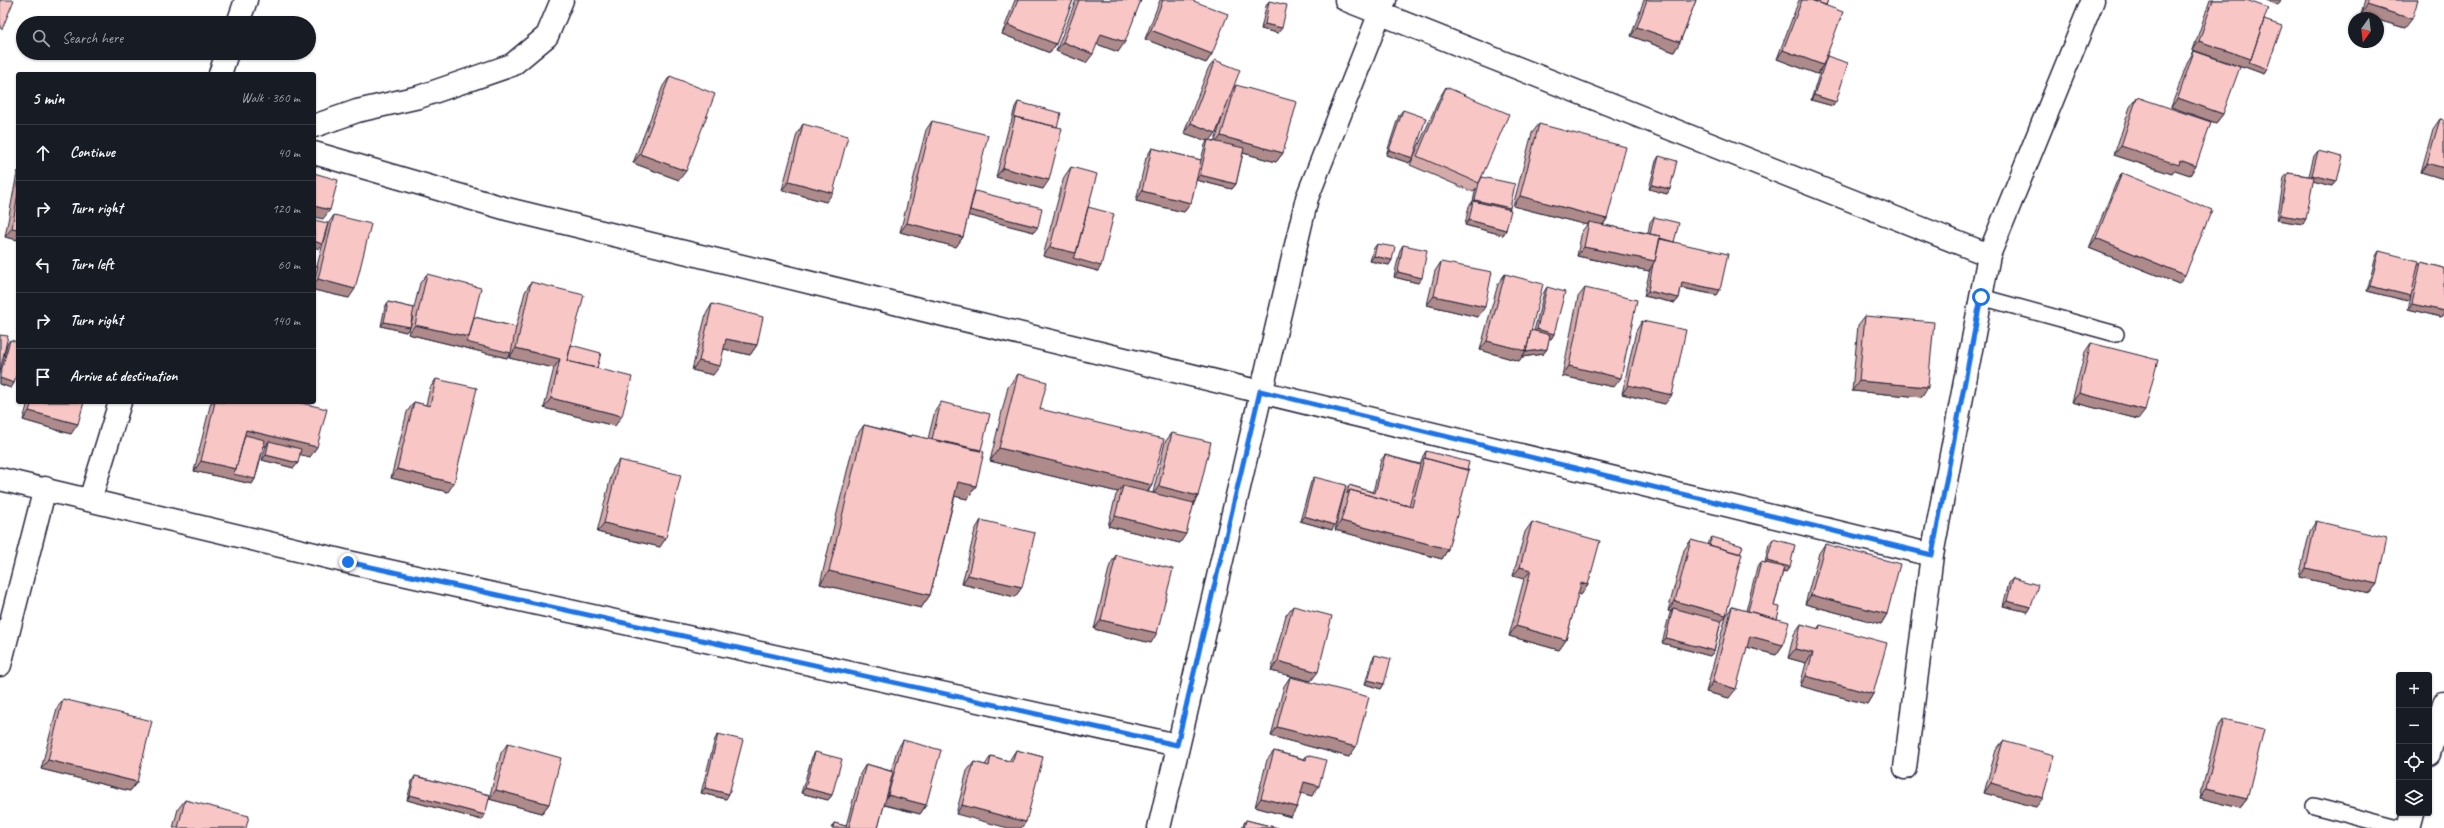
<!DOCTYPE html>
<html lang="en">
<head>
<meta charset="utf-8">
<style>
  :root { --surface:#171b24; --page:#20242c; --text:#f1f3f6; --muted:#9ea1a6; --line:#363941 }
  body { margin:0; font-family:Caveat,sans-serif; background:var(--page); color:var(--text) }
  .controls { position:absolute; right:12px; bottom:12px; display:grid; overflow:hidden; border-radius:4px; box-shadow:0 1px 3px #0004 }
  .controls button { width:36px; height:36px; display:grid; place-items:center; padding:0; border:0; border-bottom:1px solid var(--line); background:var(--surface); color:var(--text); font:20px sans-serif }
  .compass { position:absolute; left:2348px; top:12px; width:36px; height:36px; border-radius:50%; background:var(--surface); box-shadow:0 1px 3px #0004; rotate:194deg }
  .stop { position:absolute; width:12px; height:12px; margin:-9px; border:3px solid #1a73e8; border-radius:50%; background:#fff }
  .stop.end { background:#1a73e8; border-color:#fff; box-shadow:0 1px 4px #0008 }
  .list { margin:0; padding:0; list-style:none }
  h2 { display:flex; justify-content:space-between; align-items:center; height:52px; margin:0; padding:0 16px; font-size:17px }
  h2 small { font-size:13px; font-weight:400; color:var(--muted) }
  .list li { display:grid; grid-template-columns:26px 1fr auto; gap:12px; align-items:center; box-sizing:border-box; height:56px; padding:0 16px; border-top:1px solid var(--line) }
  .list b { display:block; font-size:15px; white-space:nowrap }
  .list em { font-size:13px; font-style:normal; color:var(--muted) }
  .icon { flex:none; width:22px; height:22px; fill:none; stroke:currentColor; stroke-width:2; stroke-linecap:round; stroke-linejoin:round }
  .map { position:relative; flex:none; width:2444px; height:828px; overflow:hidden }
  .search { position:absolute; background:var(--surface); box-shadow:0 1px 3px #0004; left:16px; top:16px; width:300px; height:44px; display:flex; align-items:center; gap:10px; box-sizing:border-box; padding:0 14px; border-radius:22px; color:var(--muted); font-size:15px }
  .panel { position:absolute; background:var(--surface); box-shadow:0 1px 3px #0004; left:16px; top:72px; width:300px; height:332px; border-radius:4px }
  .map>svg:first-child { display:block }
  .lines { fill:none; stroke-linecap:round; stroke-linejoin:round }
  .service-casing { stroke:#22223b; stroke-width:18 }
  .minor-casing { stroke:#22223b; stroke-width:25 }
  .tertiary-casing { stroke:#22223b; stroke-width:25 }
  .service { stroke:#fff; stroke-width:15 }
  .minor { stroke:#fff; stroke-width:22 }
  .tertiary { stroke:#fff; stroke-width:22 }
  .wall { fill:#d5aba9; stroke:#22223b; fill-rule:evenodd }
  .shaded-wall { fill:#ae8b8a; stroke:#22223b }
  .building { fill:#f8c7c5; stroke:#22223b }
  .route { stroke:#1a73e8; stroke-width:5 }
</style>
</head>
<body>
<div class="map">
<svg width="2444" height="828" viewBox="0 0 2444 828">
  <rect width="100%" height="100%" fill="#fff"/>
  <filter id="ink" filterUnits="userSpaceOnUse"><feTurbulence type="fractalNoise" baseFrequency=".025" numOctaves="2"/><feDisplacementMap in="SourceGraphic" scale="8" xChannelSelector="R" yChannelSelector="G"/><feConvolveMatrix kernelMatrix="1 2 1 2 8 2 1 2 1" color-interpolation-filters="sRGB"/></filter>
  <g filter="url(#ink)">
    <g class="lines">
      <defs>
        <path id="service" d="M1981,297L2116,334
          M2314,806L2398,828"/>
        <path id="minor" d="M1346,0L1989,255
          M238,23L246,0
          M220,74L227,53
          M314,126L357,111L419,97L512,65L547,36L562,0
          M314,153L507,209L1932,555
          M0,479L348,562L1177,745
          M90,500L120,402
          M0,665L45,488
          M1905,768L1932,555L1989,255L2093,0
          M1159,828L1307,198L1385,0"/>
        <path id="tertiary" d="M2429,754L2444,703
          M2408,828L2412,813"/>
      </defs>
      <use href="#service" class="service-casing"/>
      <use href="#minor" class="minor-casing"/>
      <use href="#tertiary" class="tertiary-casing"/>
      <use href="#service" class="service"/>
      <use href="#minor" class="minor"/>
      <use href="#tertiary" class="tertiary"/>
    </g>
    <path class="wall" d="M1015,0H1073L1056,44L1050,53L1002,34Z
      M1076,0H1141L1118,52L1097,44L1086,63L1056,51Z
      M1160,0H1191L1212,54L1206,63L1145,39Z
      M1644,0H1696L1680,42L1674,52L1631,36Z
      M1799,0H1828L1826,5L1827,56L1833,106L1811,100L1821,68L1817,74L1777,59Z
      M2210,0H2246L2264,20L2267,69L2264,74L2245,67L2244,68L2193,50Z
      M2365,0H2418L2405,28L2361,15Z
      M1269,1L1278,33L1261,29L1266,6Z
      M2194,51L2223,114L2216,123L2171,107L2188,61Z
      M1215,60L1232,90L1236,85L1283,153L1276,162L1243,153L1236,184L1232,189L1196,180L1191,203L1184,212L1136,201L1146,158L1152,148L1201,160L1205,145L1207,141L1184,133L1208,69ZM1225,109L1215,141L1210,140L1216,133Z
      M670,76L679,180L633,163L663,86Z
      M1446,87L1482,177L1510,208L1509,210L1506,230L1503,235L1465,225L1469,206L1473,201L1476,188L1473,192L1410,165L1440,97Z
      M2137,97L2196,166L2190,175L2175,170L2172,174L2114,155L2130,107Z
      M1018,102L1057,127L1043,189L996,177L1009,126L1011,123L1015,107Z
      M1403,110L1413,158L1409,163L1386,155L1399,115Z
      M2440,119L2444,120V179L2421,172L2433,129Z
      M932,121L974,192L1034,232L968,215L963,237L956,247L900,232L926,130Z
      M803,124L826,202L782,190L797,134Z
      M1539,124L1607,219L1603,225L1648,233L1650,222L1654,217L1674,242L1720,290L1717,295L1681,288L1679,298L1675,303L1644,296L1650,269L1649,271L1577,256L1582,231L1587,225L1513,206L1532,133Z
      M2318,151L2337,181L2333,186L2313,181L2303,224L2277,220L2284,178L2288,173L2309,176L2314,156Z
      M1659,156L1670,189L1667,194L1649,189L1656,161Z
      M1071,167L1088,207L1098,271L1043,256L1064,177Z
      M18,171V240L5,237L17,173Z
      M2122,173L2179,284L2089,248L2116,183Z
      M334,215L349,298L314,290V266H317L328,224Z
      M1377,244L1392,260L1389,265L1370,261L1374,248Z
      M1403,245L1418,283L1394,277L1400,250Z
      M2379,251L2418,266L2421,262L2444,268V313L2441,317L2408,309L2411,297L2408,301L2367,291L2376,256Z
      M1441,262L1478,317L1427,305L1435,271Z
      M427,274L474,317L516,327L525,292L531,282L571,345L597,368L615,426L544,408L554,368L509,358L510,354L507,358L408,334L413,316L410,327L406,332L381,326L385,307L388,302L414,308L420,283Z
      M1505,274L1531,330L1534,331L1544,292L1547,287L1554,334L1551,339L1549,338L1547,349L1543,354L1522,357L1523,355L1519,361L1480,350L1498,284Z
      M1585,288L1614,387L1562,376L1578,297Z
      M712,304L757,345L750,355L724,349L713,375L692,370L706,314Z
      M1865,316L1928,387L1922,397L1852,391L1858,325Z
      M1642,321L1665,404L1622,394L1636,331Z
      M0,335L4,356L7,344L10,340L14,383L11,388L0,384Z
      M2091,343L2138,419L2072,402L2085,352Z
      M1018,374L1040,409L1152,485L1148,492L1153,493L1165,442L1172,433L1198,496L1194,503L1180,543L1108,526L1116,495L1118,492L990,461L1008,387Z
      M436,379L448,492L391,478L407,412L414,402L426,405L430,388Z
      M28,402H84L71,434L23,420Z
      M211,402H297L310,457L300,454L294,468L262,460L266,446H264L255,479L252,484L194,471Z
      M941,402L980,451L976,486L967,499L955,496L930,595L921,608L820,584L855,438L864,425L911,436L912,435L928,439L935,411Z
      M1426,451L1448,549L1442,559L1335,530L1345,490L1349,485L1373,492L1381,460L1385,455L1420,464L1421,462L1423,456Z
      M619,460L660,547L597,532L613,469Z
      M1314,477L1332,530L1300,521L1311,482Z
      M981,520L1022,587L1015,597L962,584L975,530Z
      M2316,521L2377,584L2370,593L2299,577L2310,531Z
      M1532,522L1588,585L1581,595L1578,593L1566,640L1559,650L1509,636L1524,579L1513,576L1525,532Z
      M1712,537L1721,622L1714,651L1710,656L1662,643L1670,613L1671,612L1668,611L1684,550L1691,540L1707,545L1708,542Z
      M1773,539L1790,567L1786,572L1783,571L1774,606L1783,645L1776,655L1747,647L1729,698L1706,692L1726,616L1732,607L1746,611L1757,567L1761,562L1765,563L1769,544Z
      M1825,544L1887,614L1881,624L1805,604L1819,553Z
      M1116,555L1151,643L1094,629L1110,565Z
      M2013,578L2031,607L2028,612L2003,606L2009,583Z
      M1293,606L1311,681L1271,671L1286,615Z
      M1801,624L1817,629L1820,625L1873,694L1867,704L1800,686L1806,663L1788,658L1794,634Z
      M1375,655L1384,684L1381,689L1365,684L1372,660Z
      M1290,677L1349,757L1271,736L1284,686Z
      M63,699L137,782L130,791L41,769L57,708Z
      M2224,719L2247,799L2240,808L2200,798L2217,728Z
      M718,734L726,799L701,793L715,739Z
      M903,740L926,805L920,814L884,805L878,828H831L834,823L846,826L860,774L866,764L891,771L897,750Z
      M2003,741L2036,807L1984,793L1996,750Z
      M508,743L549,804L542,813L489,799L482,820L407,800L412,781L415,776L490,795L501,753Z
      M1016,750L1043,757L956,814L967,771L974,762L985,765L991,756L1009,761Z
      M1274,751L1304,759L1307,755L1312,796L1301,793L1291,817L1255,807L1267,760Z
      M815,752L832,795L828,800L801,793L812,757Z
      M185,800L246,828H173L178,809Z
      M1246,820L1278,828H1242L1243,825Z"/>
    <path class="shaded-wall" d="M2265,0H2281L2278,5Z
      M2367,5L2412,19L2405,28L2378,20V18H2371L2361,15Z
      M1265,24L1282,28L1278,33L1261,29Z
      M1008,25L1056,44L1050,53L1002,34Z
      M1637,27L1680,42L1674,52L1631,36Z
      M1151,30L1212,54L1206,63L1145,39Z
      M1101,34L1125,42L1118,52L1094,43Z
      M2199,41L2251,59L2267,69L2264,74L2245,67L2244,68L2193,50Z
      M1063,42L1093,54L1086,63L1056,51Z
      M1783,50L1823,65L1817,74L1777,59Z
      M1814,95L1836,102L1833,106L1811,100Z
      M2178,98L2223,114L2216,123L2171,107Z
      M1191,123L1216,133L1209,142L1208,140L1207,141L1184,133Z
      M1221,136L1283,153L1276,162L1214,145Z
      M2121,146L2180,160L2196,166L2190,175L2175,170L2172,174L2114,155Z
      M1389,150L1413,158L1409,163L1386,155Z
      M640,154L686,171L679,180L633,163Z
      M2427,163L2444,168V179L2421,172Z
      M1003,168L1049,180L1043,189L996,177Z
      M1200,175L1236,184L1232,189L1196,180Z
      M2312,175L2337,181L2333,186L2308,180Z
      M789,181L833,193L826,202L782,190Z
      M1652,185L1670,189L1667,194L1649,189Z
      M1142,191L1191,203L1184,212L1136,201Z
      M1520,196L1607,219L1600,228L1589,222L1587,225L1513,206Z
      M1475,200L1510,208L1506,213L1472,205Z
      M314,206L330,210L323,219L314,217Z
      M970,210L1038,227L1034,232L966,215Z
      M2280,215L2306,219L2303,224L2277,220Z
      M1469,220L1506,230L1503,235L1465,225Z
      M907,223L963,237L956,247L900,232Z
      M12,228L18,229V240L5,237Z
      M1649,235L1674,242L1671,247Z
      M2096,238L2185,275L2179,284L2089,248Z
      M314,241L322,244L319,249L314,247Z
      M1050,247L1076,253L1101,266L1098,271L1043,256Z
      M1584,247L1655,261L1649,271L1577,256Z
      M1374,256L1392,260L1389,265L1370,261Z
      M1398,272L1422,278L1418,283L1394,277Z
      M318,279L355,289L349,298L314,290V285Z
      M1682,282L1720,290L1717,295L1678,287Z
      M2370,286L2411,296L2408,301L2367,291Z
      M1648,291L1679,298L1675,303L1644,296Z
      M1434,296L1485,307L1478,317L1427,305Z
      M2412,304L2444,311V313L2441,317L2408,309Z
      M384,322L410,327L406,332L381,326Z
      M415,325L469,337L511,353L507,358L408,334Z
      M1537,329L1554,334L1551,339L1533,334Z
      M726,339L757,345L750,355L720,348Z
      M1487,341L1526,351L1519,361L1480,350Z
      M516,348L560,359L554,368L509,358Z
      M1547,349L1543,354L1522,357L1526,352Z
      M699,361L720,366L713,375L692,370Z
      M1569,366L1621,378L1614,387L1562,376Z
      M0,378L14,383L11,388L0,384Z
      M1859,381L1928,387L1922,397L1852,391Z
      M1628,385L1672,395L1665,404L1622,394Z
      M2079,393L2145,410L2138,419L2072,402Z
      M551,398L622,416L615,426L544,408Z
      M29,411L78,424L71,434L23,420Z
      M246,430L317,447L310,457L268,447L269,441L266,446L242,440Z
      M932,439L981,450L974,460L926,448Z
      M999,448L1152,485L1143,498L1123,486L1118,492L990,461Z
      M266,455L298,463L294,468L262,460Z
      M201,461L236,469L255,479L252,484L194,471Z
      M397,469L454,483L448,492L391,478Z
      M958,482L976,486L967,499L949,495Z
      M1159,486L1198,496L1192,506L1152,496Z
      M1115,516L1186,534L1180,543L1108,526Z
      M1304,516L1335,525L1332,530L1300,521Z
      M1341,521L1448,549L1442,559L1335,530Z
      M604,523L666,538L660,547L597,532Z
      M1767,561L1790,567L1786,572L1764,566Z
      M1520,567L1531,570L1524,579L1513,576Z
      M2306,568L2377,584L2370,593L2299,577Z
      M829,571L930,595L921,608L820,584Z
      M968,575L1022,587L1015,597L962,584Z
      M1581,583L1588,585L1581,595L1574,592Z
      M1811,595L1887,614L1881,624L1805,604Z
      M1675,601L1726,615L1720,624L1673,608L1671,612L1668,611Z
      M2007,601L2031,607L2028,612L2003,606Z
      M1101,620L1157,633L1151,643L1094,629Z
      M1516,626L1566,640L1559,650L1509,636Z
      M1750,636L1783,645L1776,655L1743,646Z
      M1666,638L1714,651L1710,656L1662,643Z
      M1795,649L1813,653L1806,663L1788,658Z
      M1278,661L1318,672L1311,681L1271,671Z
      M1806,676L1873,694L1867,704L1800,686Z
      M1368,680L1384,684L1381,689L1365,684Z
      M1713,682L1736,689L1729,698L1706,692Z
      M1277,727L1356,747L1349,757L1271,736Z
      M48,760L137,782L130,791L41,769Z
      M1304,782L1319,786L1312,796L1297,792Z
      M1991,783L2043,798L2036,807L1984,793Z
      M705,788L729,794L726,799L701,793Z
      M805,788L832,795L828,800L801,793Z
      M2206,789L2247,799L2240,808L2200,798Z
      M496,790L549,804L542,813L489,799Z
      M410,795L485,815L482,820L407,800Z
      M888,795L926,805L920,814L882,804Z
      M1261,798L1297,807L1291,817L1255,807Z
      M962,805L1026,822L1021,828H1008L956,814Z"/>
    <path class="building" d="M0,0H14L2,29L0,28Z
      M1018,0H1073L1056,44L1008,25Z
      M1079,0H1141L1125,42L1101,34L1093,54L1063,42Z
      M1163,0H1191L1228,14L1212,54L1151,30Z
      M1647,0H1696L1680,42L1637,27Z
      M1802,0H1811L1843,12L1823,65L1783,50Z
      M1811,0H1828L1826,5Z
      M2213,0H2246L2268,8L2251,59L2199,41Z
      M2369,0H2418L2412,19L2367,5Z
      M1269,1L1287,5L1282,28L1265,24Z
      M2264,20L2282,26L2267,69L2249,62L2251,59Z
      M2194,51L2240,67L2223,114L2178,98Z
      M1827,56L1848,63L1836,102L1814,95Z
      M1215,60L1240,70L1216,133L1191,123Z
      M670,76L715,94L686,171L640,154Z
      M1236,85L1297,102L1283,153L1221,136Z
      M1446,87L1509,114L1479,183L1417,156Z
      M2137,97L2211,122L2196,166L2180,160L2179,165L2121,146Z
      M1018,102L1061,113L1057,127L1015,117L1014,118Z
      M1403,110L1426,118L1413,158L1389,150Z
      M1015,117L1062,128L1049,180L1003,168Z
      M2440,119L2444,120V168L2427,163Z
      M932,121L988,135L963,237L907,223Z
      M803,124L848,136L833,193L789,181Z
      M1539,124L1626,147L1607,219L1520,196Z
      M1208,140L1244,148L1236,184L1200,175Z
      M1152,148L1201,160L1191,203L1142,191Z
      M2318,151L2343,157L2337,181L2312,175Z
      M1659,156L1677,161L1670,189L1652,185Z
      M1071,167L1097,174L1076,253L1050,247Z
      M314,173L338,180L330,210L314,206Z
      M2122,173L2212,210L2185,275L2096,238Z
      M2288,173L2314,177L2306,219L2280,215Z
      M1482,177L1515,184L1510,208L1475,200L1479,183Z
      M975,191L1042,208L1038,227L970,210Z
      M18,193V229L12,228Z
      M1473,201L1511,210L1506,230L1469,220Z
      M1088,207L1114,214L1101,266L1073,258L1076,253Z
      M334,215L371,224L355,289L318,279Z
      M1654,217L1679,223L1674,242L1660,238V236L1650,234Z
      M314,220L328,223L322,244L314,241Z
      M1589,222L1660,236L1655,261L1584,247Z
      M1660,239L1728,254L1720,290L1682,282L1679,298L1648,291L1653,264L1655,261Z
      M1377,244L1395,247L1392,260L1374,256Z
      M1403,245L1427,250L1422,278L1398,272Z
      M2379,251L2419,261L2411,296L2370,286Z
      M1441,262L1492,272L1485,307L1434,296Z
      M2421,262L2444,268V311L2412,304Z
      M314,266H318L314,282Z
      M427,274L481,288L469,337L415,325Z
      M1505,274L1543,284L1526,351L1487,341Z
      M531,282L584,295L567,361L632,377L622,416L551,398L560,359L516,348Z
      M1547,287L1565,292L1554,334L1537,329Z
      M1585,288L1637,300L1621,378L1569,366Z
      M388,302L414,308L410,327L384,322Z
      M712,304L763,317L757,345L726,339L720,366L699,361Z
      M1865,316L1934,322L1928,387L1859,381Z
      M474,317L516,327L511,353L466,342L469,337Z
      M1642,321L1686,330L1672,395L1628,385Z
      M1531,330L1550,335L1547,349L1526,352Z
      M0,335L8,336L0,371Z
      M10,340L18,342V369L14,383L0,378V375Z
      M2091,343L2158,360L2145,410L2079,393Z
      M571,345L601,353L597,368L567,361Z
      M1018,374L1047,382L1040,409L1164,439L1152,485L999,448Z
      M436,379L477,388L454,483L397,469L414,402L430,406Z
      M32,402H84L78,424L29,411Z
      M215,402H297L327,409L317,447L246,430L236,469L201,461Z
      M941,402L990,414L981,450L932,439Z
      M864,425L911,437L912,435L984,452L976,486L958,482L930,595L829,571Z
      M1172,433L1211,442L1198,496L1159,486Z
      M245,435L265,440L255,479L233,474L236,469Z
      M269,441L301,449L298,463L266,455Z
      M1426,451L1469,462L1467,470L1425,458Z
      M1385,455L1420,465L1409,506L1350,490L1347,494L1349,485L1375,493Z
      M1424,458L1469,470L1448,549L1341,521L1350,490L1412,507Z
      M619,460L681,475L666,538L604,523Z
      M1314,477L1346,485L1335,525L1304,516Z
      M1123,486L1194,503L1186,534L1115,516Z
      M981,520L1035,533L1022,587L968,575Z
      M2316,521L2387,538L2377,584L2306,568Z
      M1532,522L1600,541L1588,585L1581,583L1566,640L1516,626L1531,570L1520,567Z
      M1712,537L1743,546L1740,554L1709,545Z
      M1773,539L1795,545L1790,567L1767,561Z
      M1691,540L1742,554L1726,615L1675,601Z
      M1825,544L1900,564L1887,614L1811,595Z
      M1116,555L1173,569L1157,633L1101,620Z
      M1761,562L1784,567L1774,606L1780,607L1777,619L1748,611Z
      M2013,578L2038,585L2031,607L2007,601Z
      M1293,606L1332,616L1318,672L1278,661Z
      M1732,607L1789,622L1783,645L1750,636L1736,689L1713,682Z
      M1673,608L1721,621L1714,651L1666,638Z
      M1801,624L1819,629L1820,625L1887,643L1873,694L1806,676L1813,653L1795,649Z
      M1375,655L1391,659L1384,684L1368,680Z
      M1290,677L1369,697L1356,747L1277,727Z
      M63,699L152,721L137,782L48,760Z
      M2224,719L2264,729L2247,799L2206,789Z
      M718,734L743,740L729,794L705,788Z
      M903,740L941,750L926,805L888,795Z
      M2003,741L2054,755L2043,798L1991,783Z
      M508,743L561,758L549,804L496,790Z
      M1016,750L1043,757L1026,822L962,805L974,762L989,766L991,756L1012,762Z
      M1274,751L1306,760L1307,755L1326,760L1319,786L1304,782L1297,807L1261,798Z
      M815,752L842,759L832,795L805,788Z
      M866,764L893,772L878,828H833L834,823L849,827Z
      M415,776L490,795L485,815L410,795Z
      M185,800L249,816L246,828H178Z
      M1246,820L1278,828H1244Z"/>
  </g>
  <g class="lines" filter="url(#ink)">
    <path class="route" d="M348,562L1177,745L1260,391L1932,555L1981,297"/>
  </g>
</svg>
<div class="controls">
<button>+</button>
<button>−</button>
<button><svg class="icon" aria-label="locate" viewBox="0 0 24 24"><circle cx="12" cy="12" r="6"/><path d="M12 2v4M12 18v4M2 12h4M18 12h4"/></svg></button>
<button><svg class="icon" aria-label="layers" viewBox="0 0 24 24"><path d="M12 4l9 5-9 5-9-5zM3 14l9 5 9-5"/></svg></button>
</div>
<svg class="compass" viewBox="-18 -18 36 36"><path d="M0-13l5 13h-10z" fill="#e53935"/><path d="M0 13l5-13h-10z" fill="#9ea1a6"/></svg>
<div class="stop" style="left:1981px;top:297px"></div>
<div class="stop end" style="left:348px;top:562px"></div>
<div class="search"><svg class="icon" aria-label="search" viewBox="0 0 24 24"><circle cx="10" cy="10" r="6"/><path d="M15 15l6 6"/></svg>Search here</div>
<section class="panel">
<h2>5 min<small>Walk · 360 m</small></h2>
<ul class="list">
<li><svg class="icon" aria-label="ahead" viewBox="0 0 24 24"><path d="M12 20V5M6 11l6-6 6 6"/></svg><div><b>Continue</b></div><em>40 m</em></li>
<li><svg class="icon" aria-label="right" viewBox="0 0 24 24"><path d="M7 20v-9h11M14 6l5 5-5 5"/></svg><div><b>Turn right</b></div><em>120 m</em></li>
<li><svg class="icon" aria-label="left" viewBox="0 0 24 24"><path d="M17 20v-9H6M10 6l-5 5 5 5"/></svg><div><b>Turn left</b></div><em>60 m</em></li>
<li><svg class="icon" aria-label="right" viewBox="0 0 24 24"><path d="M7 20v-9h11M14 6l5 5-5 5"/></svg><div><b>Turn right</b></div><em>140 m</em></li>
<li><svg class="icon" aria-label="arrive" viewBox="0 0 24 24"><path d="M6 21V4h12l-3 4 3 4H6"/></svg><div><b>Arrive at destination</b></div></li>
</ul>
</section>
</div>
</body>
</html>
